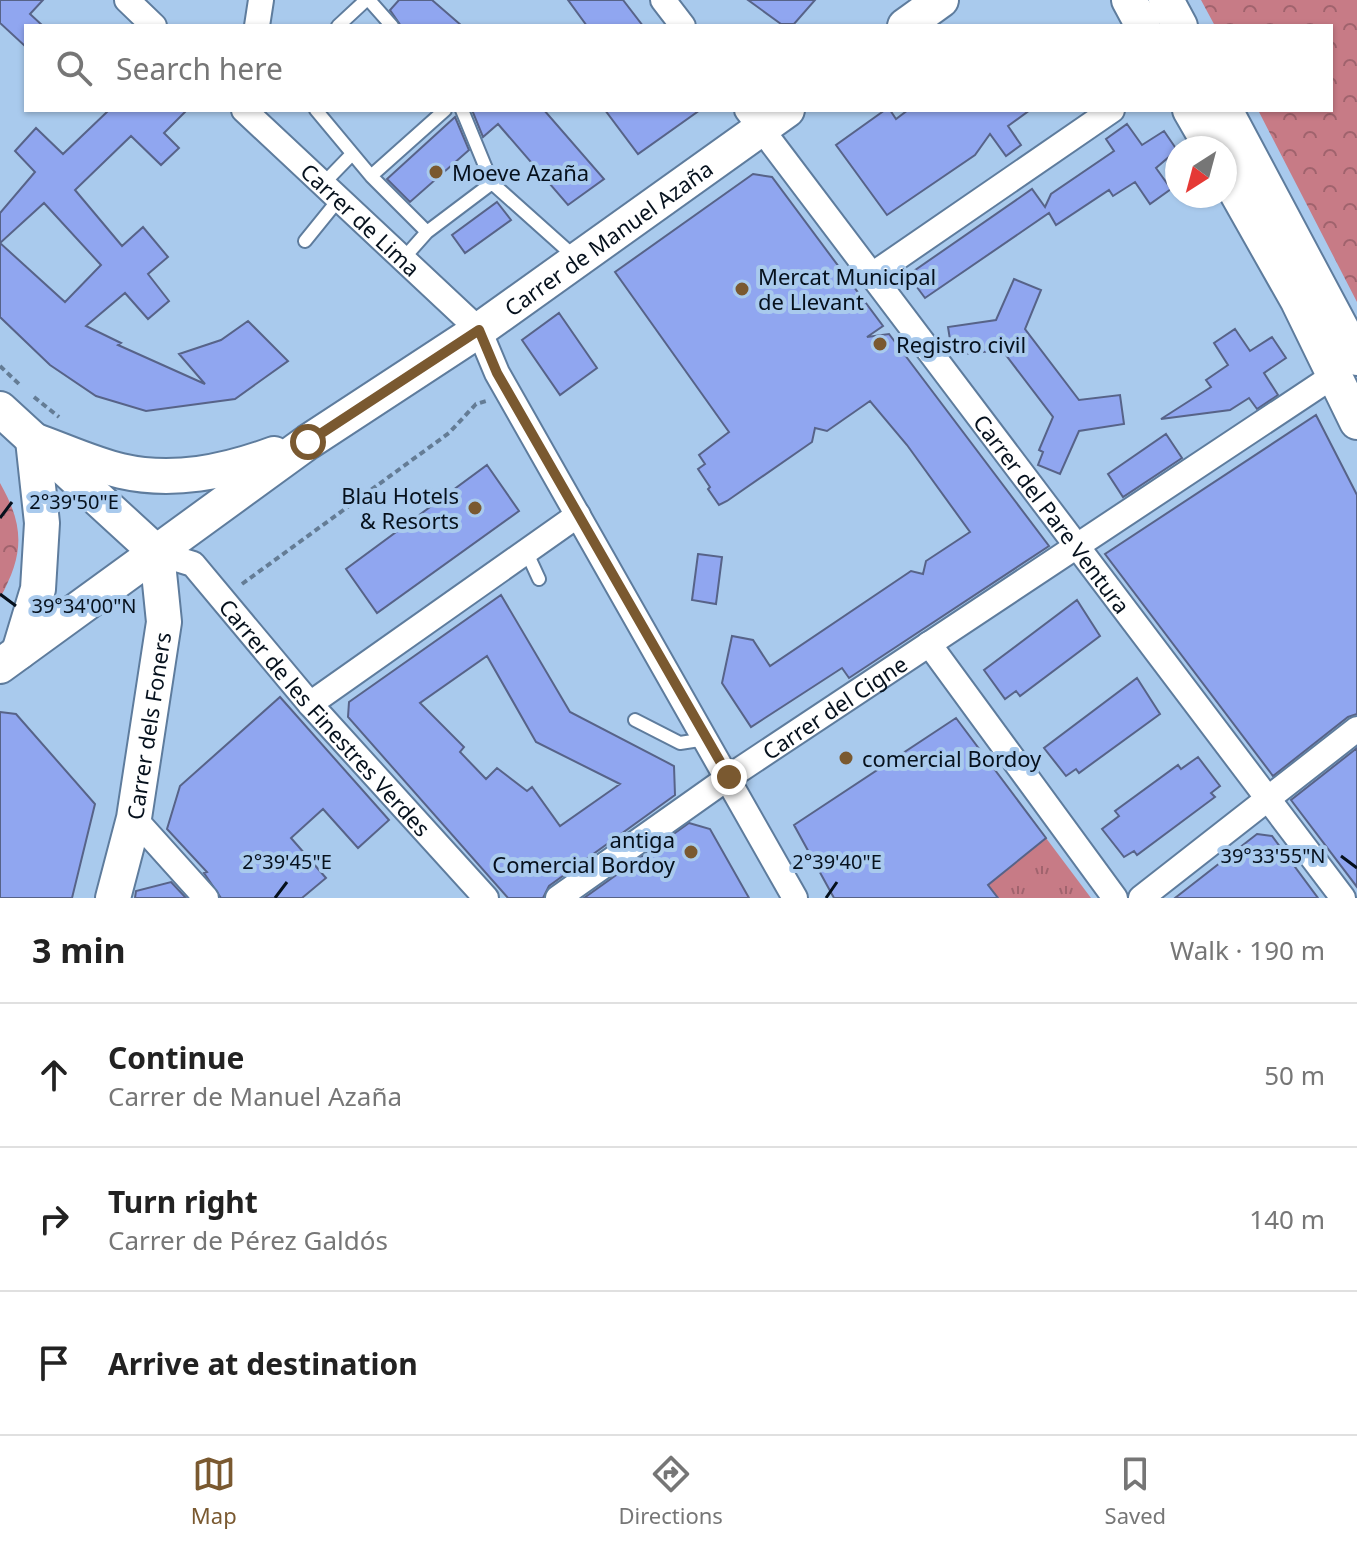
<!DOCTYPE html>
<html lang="en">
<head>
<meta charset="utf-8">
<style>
  :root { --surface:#fff; --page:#f2f2f2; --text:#222; --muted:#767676; --line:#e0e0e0; --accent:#7a5930 }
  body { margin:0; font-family:"Noto Sans",sans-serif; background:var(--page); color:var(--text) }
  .compass { position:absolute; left:1165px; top:136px; width:72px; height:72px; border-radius:50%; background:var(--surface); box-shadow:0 2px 6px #0004; rotate:216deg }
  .stop { position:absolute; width:24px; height:24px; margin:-18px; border:6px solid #7a5930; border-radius:50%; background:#fff }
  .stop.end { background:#7a5930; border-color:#fff; box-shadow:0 2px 8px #0008 }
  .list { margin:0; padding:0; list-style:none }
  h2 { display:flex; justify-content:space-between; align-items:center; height:104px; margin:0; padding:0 32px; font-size:34px }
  h2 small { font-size:26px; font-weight:400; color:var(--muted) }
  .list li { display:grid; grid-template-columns:52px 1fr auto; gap:24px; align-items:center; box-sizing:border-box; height:144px; padding:0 32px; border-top:2px solid var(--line) }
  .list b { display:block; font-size:30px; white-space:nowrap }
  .list p { margin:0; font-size:26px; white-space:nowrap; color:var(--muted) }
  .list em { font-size:26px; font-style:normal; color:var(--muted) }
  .icon { flex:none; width:44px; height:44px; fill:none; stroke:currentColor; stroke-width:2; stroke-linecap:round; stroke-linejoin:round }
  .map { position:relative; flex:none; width:1357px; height:898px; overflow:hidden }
  .search { position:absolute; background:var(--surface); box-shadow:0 2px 6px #0004; left:24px; right:24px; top:24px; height:88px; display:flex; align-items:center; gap:20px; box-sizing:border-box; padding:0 28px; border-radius:0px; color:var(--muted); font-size:30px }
  .sheet { height:536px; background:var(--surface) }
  nav { display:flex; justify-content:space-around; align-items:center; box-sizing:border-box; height:112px; border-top:2px solid var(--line); background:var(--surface); font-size:22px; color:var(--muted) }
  nav a { display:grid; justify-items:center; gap:4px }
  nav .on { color:var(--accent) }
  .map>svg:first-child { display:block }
  .grass { fill:url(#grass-tufts) }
  .park { fill:url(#park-crowns) }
  .building { fill:#90a6f0; stroke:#576388; stroke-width:2; fill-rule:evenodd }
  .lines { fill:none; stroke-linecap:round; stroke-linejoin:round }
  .lane-casing { stroke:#5e7c9d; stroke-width:16 }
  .street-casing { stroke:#5e7c9d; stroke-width:28 }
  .secondary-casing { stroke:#5e7c9d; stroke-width:38 }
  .path { stroke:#647c95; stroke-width:4; stroke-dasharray:6 4; stroke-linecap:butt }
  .lane { stroke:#fff; stroke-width:12 }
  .street { stroke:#fff; stroke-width:24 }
  .secondary { stroke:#fff; stroke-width:34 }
  .route { stroke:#7a5930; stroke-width:10 }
  .ticks { fill:none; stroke:#06111d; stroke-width:3 }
  .poi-dot { fill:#7a5930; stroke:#a9caed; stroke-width:3 }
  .labels { text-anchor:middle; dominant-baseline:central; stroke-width:8; stroke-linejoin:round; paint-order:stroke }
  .poi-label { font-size:22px; fill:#06111d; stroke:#a9caed; text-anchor:start }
  .street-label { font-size:22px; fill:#06111d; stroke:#a9caed }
  .ticks-label { font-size:20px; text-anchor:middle; fill:#06111d; stroke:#a9caed; stroke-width:8; stroke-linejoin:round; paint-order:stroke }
</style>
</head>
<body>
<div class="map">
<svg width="1357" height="898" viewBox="0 0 1357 898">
  <defs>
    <pattern id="grass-tufts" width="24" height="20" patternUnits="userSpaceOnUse" patternTransform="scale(2)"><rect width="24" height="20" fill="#c77b86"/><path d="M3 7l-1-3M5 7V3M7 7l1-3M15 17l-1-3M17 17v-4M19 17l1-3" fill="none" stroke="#a0636d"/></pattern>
    <pattern id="park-crowns" width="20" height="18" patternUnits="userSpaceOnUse" patternTransform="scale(2)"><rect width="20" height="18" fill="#c77b86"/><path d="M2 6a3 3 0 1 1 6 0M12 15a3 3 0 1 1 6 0" fill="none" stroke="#a0636d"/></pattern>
  </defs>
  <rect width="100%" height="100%" fill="#a9caed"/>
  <path class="grass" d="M1046,838L1091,898H998L988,885Z"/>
  <path class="park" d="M1201,0H1357V302L1258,110H1331V26H1215Z
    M0,483C25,527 24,554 0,598Z"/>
  <path class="building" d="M0,0H43L30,14L43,26H26V47L0,23Z
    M399,0H432L462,26H401L390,10Z
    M568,0H623L643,26H587Z
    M748,0H815L794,24H781Z
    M109,110H187L164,133L179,148L161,165L131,136L75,190L122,246L143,227L168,257L148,274L169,301L148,319L125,293L86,326L121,343L118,345L205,384L179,354L221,340L248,321L288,361L235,399L146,411L96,396L50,365L0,317V213L35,172L15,151L36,128L63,154ZM44,203L101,265L65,302L0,243Z
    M472,110H544L604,179L568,205L498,124L483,137Z
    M605,110H700L638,154Z
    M885,110H890L896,119L908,110H1030L1008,126L1021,145L1006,156L990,134L975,155L887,215L836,145Z
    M455,117L469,150L410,202L387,179Z
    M1127,124L1142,145L1164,131L1177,150L1156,168L1171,189L1150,204L1135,182L1113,196L1109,190L1056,225L1049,213L925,298L908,275L1032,189L1045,207L1051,194L1114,151L1106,139Z
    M753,174L772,177L883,326L867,337L889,334L1049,546L849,678L842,668L751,727L722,683L732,636L753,640L770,666L911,571L923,574L926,561L970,532L907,445L870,401L827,431L815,428L812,442L727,501L719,505L708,489L710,487L698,469L705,464L699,455L729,432L615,272Z
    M497,202L511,220L465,253L452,235Z
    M1014,279L1041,290L1025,329L1079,400L1120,395L1124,424L1079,431L1060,474L1038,465L1043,452L1039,450L1053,417L1002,350L966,354V350L952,352L948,327L996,320Z
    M559,313L597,368L560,395L522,340Z
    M1235,329L1250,351L1272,337L1286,358L1264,373L1278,395L1257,409L1249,398L1230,410L1161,419L1211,387L1206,380L1228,365L1214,343Z
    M1316,415L1357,495V714L1348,717L1273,776L1105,554Z
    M1166,434L1182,458L1123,497L1108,474Z
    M487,465L519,511L377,613L346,569Z
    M698,554L722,557L716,604L692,600Z
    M501,595L570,712L674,766L675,795L549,886L543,898H508L348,717L349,702ZM487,656L536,742L620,784L560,826L532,787L527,791L497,768L486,779L460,752L464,747L420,703Z
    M1077,600L1100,636L1020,696L1016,691L1005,699L984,670Z
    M1137,678L1160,714L1079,773L1076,769L1066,776L1044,748Z
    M280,697L389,820L358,848L323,809L291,838L326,878L302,898H221L204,873L207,872L167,829L180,786Z
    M0,712L16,714L95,804L72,898H0Z
    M956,718L1046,838L988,885L998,898H834L794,825Z
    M1357,748V887L1291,800Z
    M1198,757L1220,786L1211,793L1215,797L1137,855L1134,851L1124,857L1102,829L1119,816L1115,811L1178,765L1181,769Z
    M689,823L710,829L749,898H584Z
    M1257,834L1272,836L1318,898H1175Z
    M171,882L186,898H135L136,891Z"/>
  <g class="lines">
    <defs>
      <path id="lane" d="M369,0L392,26
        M338,26L366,0
        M316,110L371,176L427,232
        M462,110L492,183L577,259
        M371,176L445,110
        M323,184L352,154
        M305,241L339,199
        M403,259L427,232L492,183
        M527,553L539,579
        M635,720L680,743L706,739"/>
      <g id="street">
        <path d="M127,0L154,26"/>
        <path d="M663,0L683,26"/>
        <path d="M257,26L261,0"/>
        <path id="s1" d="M244,110L479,330L497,373L795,898"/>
        <path id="s2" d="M747,110L1343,898"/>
        <path d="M872,275L1112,110"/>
        <path id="s3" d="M157,553L193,564L310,704L486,898"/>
        <path d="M929,644L1115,898"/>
        <path d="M310,704L578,515"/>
        <path d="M134,818L206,898"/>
        <path id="s4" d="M558,898L729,777L1333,376"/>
        <path d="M1141,898L1357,729"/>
      </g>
      <g id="secondary">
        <path d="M1129,0L1143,26"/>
        <path d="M1166,0L1180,26"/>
        <path d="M905,26L941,0"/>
        <path d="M1190,110L1212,148"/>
        <path d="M1225,110L1357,358"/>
        <path d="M1225,172L1298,301L1357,422"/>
        <path d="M0,409L157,553"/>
        <path d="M33,440C62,450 91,464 121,471C173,483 225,472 274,454"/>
        <path d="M19,652L38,589L42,523L33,440"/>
        <path id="s5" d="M0,666L308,442L479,330L787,110"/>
        <path id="s6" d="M113,898L134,818L164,622L157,553"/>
      </g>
    </defs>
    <use href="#lane" class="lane-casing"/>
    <use href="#street" class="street-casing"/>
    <use href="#secondary" class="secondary-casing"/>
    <path class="path" d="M0,366L19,384
      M34,397L59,417
      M242,584L449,433L476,404L486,401"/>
    <use href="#lane" class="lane"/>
    <use href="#street" class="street"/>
    <use href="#secondary" class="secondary"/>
  </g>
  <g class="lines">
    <path class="route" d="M308,442L479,330L497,373L729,777"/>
  </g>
  <path class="ticks" d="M0,518L12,502M0,594L16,606M1341,856L1357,868M275,898L287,882M826,898L837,882"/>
  <g class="poi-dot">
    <circle cx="436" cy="172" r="8"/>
    <circle cx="742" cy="289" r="8"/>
    <circle cx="880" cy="344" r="8"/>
    <circle cx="475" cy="508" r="8"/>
    <circle cx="846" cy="758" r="8"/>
    <circle cx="691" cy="852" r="8"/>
  </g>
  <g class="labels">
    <g class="poi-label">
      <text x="452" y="172">Moeve Azaña</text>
      <text x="758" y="276">Mercat Municipal<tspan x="758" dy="25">de Llevant</tspan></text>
      <text x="896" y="344">Registro civil</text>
      <text x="459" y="495" text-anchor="end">Blau Hotels<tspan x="459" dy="25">&amp; Resorts</tspan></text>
      <text x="862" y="758">comercial Bordoy</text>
      <text x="675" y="839" text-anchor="end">antiga<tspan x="675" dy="25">Comercial Bordoy</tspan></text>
    </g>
    <g class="street-label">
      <text stroke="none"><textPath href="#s1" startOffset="160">Carrer de Lima</textPath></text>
      <text stroke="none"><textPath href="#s5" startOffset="744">Carrer de Manuel Azaña</textPath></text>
      <text stroke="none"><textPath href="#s2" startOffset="506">Carrer del Pare Ventura</textPath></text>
      <text stroke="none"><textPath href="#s4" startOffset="336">Carrer del Cigne</textPath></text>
      <text stroke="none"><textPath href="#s3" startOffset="240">Carrer de les Finestres Verdes</textPath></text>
      <text stroke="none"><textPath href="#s6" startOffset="176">Carrer dels Foners</textPath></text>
    </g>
  </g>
  <g class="ticks-label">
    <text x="74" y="509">2°39'50"E</text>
    <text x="84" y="613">39°34'00"N</text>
    <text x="1273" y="863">39°33'55"N</text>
    <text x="287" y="869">2°39'45"E</text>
    <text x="837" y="869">2°39'40"E</text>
  </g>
</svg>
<svg class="compass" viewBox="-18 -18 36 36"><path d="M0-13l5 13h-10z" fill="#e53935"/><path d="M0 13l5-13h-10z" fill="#767676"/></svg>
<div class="stop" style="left:308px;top:442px"></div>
<div class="stop end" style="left:729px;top:777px"></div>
<div class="search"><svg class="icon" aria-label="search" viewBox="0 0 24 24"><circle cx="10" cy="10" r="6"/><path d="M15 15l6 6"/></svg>Search here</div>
</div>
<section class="sheet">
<h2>3 min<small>Walk · 190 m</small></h2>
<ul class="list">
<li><svg class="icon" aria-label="ahead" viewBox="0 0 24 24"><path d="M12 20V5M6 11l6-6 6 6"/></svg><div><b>Continue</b><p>Carrer de Manuel Azaña</p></div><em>50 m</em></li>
<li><svg class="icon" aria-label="right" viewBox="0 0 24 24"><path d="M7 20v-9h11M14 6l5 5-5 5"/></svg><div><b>Turn right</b><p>Carrer de Pérez Galdós</p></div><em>140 m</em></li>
<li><svg class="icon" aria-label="arrive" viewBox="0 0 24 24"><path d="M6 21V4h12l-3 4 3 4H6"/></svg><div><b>Arrive at destination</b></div></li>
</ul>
</section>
<nav>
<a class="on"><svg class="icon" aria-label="map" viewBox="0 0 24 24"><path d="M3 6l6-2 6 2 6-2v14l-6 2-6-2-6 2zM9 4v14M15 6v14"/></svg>Map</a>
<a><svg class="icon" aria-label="directions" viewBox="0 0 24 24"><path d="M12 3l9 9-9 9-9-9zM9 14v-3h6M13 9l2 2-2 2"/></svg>Directions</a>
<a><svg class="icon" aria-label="saved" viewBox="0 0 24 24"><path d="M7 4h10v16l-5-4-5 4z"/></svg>Saved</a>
</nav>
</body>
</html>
